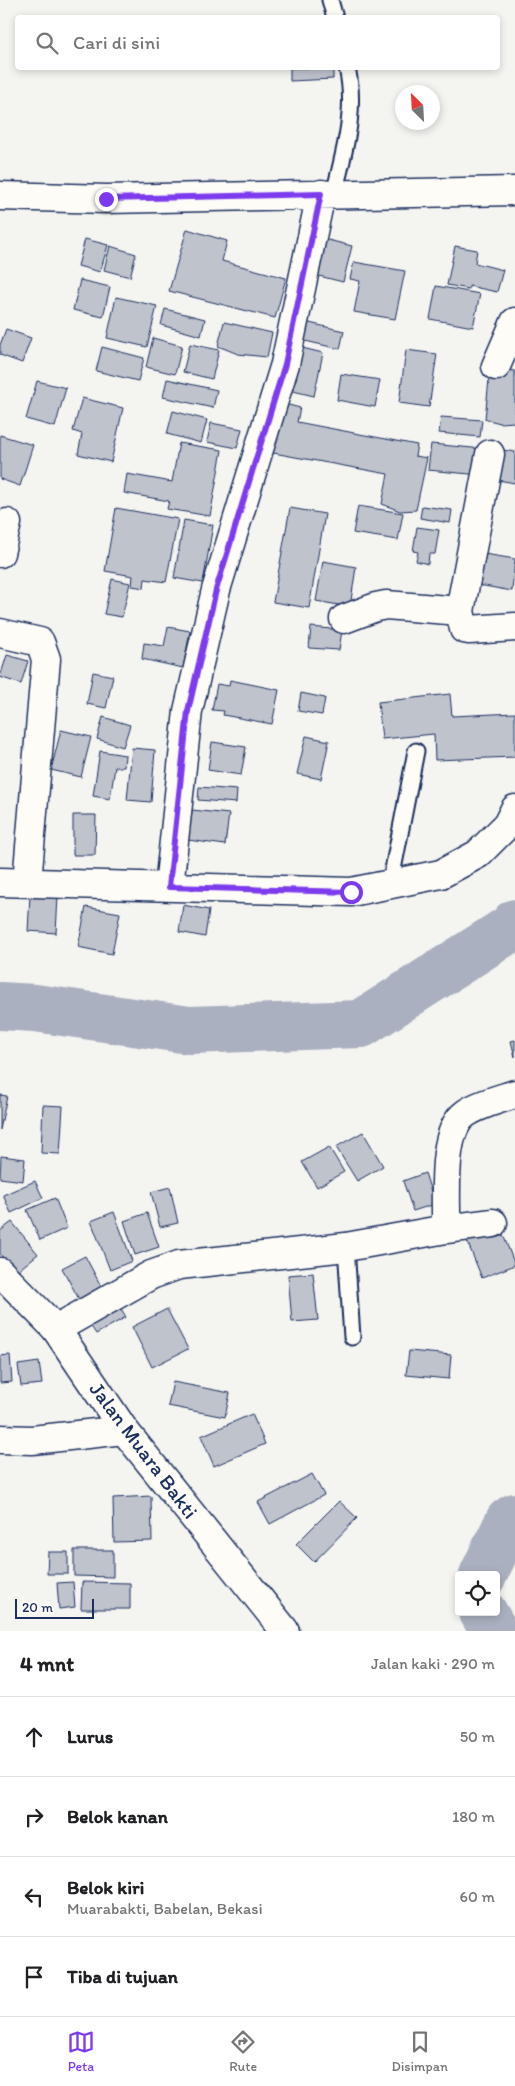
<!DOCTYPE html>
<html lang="id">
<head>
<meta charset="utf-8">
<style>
  :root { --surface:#fff; --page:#f6f6f6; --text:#202124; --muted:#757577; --line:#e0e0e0; --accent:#7c3aed }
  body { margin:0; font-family:Itim,sans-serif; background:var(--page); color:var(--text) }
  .controls { position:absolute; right:15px; bottom:15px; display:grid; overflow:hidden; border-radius:5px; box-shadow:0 2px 8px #0003 }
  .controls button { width:45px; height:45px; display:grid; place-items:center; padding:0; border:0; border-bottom:1px solid var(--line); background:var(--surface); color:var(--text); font:25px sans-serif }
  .compass { position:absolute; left:395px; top:85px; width:45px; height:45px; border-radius:50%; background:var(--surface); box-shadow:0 2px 8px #0003; rotate:336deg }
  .scale { position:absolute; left:15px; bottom:12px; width:79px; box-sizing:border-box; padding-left:5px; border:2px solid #1b2f5e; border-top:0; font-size:14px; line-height:18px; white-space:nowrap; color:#1b2f5e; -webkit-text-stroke:4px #fdfcf7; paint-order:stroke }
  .stop { position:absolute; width:15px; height:15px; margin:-11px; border:4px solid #7c3aed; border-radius:50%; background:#fff }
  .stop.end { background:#7c3aed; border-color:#fff; box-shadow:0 1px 5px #0008 }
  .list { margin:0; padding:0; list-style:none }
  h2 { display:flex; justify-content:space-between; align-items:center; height:65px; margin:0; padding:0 20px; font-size:21px }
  h2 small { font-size:16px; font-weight:400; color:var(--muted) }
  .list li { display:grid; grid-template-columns:32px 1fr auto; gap:15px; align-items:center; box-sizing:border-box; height:80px; padding:0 20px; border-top:1px solid var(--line) }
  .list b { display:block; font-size:19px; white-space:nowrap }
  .list p { margin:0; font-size:16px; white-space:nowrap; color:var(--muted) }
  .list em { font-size:16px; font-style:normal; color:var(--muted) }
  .icon { flex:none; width:28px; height:28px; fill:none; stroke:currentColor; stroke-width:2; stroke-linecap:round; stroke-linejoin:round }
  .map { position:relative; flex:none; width:515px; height:1631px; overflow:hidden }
  .search { position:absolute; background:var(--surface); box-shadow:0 2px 8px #0003; left:15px; right:15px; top:15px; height:55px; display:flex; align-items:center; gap:12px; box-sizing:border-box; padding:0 18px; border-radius:5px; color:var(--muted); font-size:19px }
  .sheet { height:385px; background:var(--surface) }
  nav { display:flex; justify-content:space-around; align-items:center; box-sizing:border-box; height:70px; border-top:1px solid var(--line); background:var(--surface); font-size:14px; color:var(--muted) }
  nav a { display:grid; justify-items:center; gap:2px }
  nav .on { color:var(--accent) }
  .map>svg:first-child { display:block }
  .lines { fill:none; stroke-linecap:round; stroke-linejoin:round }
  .river { stroke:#aab0bf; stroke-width:48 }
  .building { fill:#bfc3cc; stroke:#1b2f5e }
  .service-casing { stroke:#1b2f5e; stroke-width:19 }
  .minor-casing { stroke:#1b2f5e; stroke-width:31 }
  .primary-casing { stroke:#1b2f5e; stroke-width:31 }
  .service { stroke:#fdfcf7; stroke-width:15 }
  .minor { stroke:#fdfcf7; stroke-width:28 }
  .primary { stroke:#fdfcf7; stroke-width:28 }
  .route { stroke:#7c3aed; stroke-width:6 }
  .labels { text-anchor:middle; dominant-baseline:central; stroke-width:4; stroke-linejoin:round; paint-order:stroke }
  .street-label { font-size:21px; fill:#1b2f5e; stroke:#fdfcf7 }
</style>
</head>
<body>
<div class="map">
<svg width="515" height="1631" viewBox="0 0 515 1631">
  <rect width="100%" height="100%" fill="#f4f4f1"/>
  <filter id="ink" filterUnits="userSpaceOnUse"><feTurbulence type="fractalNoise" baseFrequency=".02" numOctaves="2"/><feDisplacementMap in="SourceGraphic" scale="10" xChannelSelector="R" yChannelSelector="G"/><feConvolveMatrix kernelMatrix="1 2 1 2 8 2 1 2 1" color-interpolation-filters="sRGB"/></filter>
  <g filter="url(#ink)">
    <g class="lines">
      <path class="river" d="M0,1006L35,1008L189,1030L361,1024L511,928L515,923
        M483,1575L509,1521L515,1517
        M483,1612L494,1631"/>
    </g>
    <path class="building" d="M290,68H333V79L290,81Z
      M187,229L227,241L222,261L286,278L275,318L169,291Z
      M85,239L108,245L100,272L78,266Z
      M324,239L352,246L343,282L315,275Z
      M110,246L136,254L130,277L104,270Z
      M455,246L477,250L475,263L503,270L497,292L469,286V289L447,285Z
      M354,262L405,271L395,319L354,312L360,281L350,279Z
      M80,280L110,287L103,317L73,310Z
      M436,286L480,294L473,327L430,319Z
      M116,297L157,306L147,347L107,338Z
      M165,309L205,319L201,336L161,325Z
      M224,322L272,333L267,357L238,354L218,346Z
      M305,322L344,331L340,349L301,340Z
      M6,329L31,338L22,363L0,355V345Z
      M153,338L182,346L175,374L146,367Z
      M190,344L219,350L212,379L183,372Z
      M102,347L144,358L138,381L96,371Z
      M298,347L323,353L314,396L289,390Z
      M406,350L437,354L429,407L399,403Z
      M490,369L515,371V422L500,423L485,419Z
      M341,374L380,380L375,407L337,400Z
      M167,379L217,390L213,408L163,397Z
      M37,381L66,388L55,427L26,419Z
      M82,398L123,408L111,462L78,454L82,434L73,431Z
      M285,404L300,408L297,422L417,445L415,456L427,458L416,510L400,511L382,504L388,474L268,452Z
      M173,411L207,420L201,443L167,434Z
      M441,417L482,420L480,437L439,433Z
      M211,423L242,429L237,448L207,442Z
      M0,435L33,445L20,486L0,479Z
      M179,443L222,450L210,516L167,509L169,501L124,493L127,474L172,482Z
      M431,444L483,449L480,475L428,470Z
      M503,450L515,452V483L498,480Z
      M358,506L403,513L398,540L353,533Z
      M422,506L452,510L450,523L420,518Z
      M116,508L178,519L166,582L145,579L144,588L132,586L133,576L105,571Z
      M290,508L325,514L309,608L273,602Z
      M184,520L213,525L203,583L174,578Z
      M417,527L439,530L435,554H429L428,564L416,561L418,552L413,551Z
      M478,553L515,559L512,591L473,584Z
      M323,561L356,567L350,607L316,601Z
      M112,579L130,583L122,617L104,614Z
      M168,627L190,631L183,668L142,659L144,643L164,646Z
      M311,627L342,630L339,650L309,648Z
      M7,655L28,661L21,684L0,677Z
      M93,672L113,676L106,708L87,704Z
      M230,680L279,690L272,724L223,715L224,711L212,710L217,684L229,686Z
      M301,693L325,698L322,715L298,711Z
      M450,694L452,716L515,713V757L435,760L434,734L382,739L378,702Z
      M103,717L130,725L123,747L97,739Z
      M61,730L91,737L81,777L51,770Z
      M306,736L329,741L321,779L297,774Z
      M212,742L246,747L241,775L208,770Z
      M132,748L155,750L151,802L127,800Z
      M100,751L125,755L124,767H115L110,799L93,796Z
      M199,787L237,790L236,803L198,800Z
      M192,810L229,814L225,845L188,840Z
      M73,815H96L95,855H73Z
      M30,895L58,896L56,933L28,931Z
      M183,905L209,910L205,937L179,932Z
      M86,907L120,913L112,954L78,947Z
      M515,1040V1057L511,1041Z
      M0,1095L7,1096L0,1130Z
      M43,1105L63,1106L60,1154L41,1153Z
      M363,1132L383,1166L357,1181L336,1147Z
      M329,1147L344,1172L317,1187L302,1162Z
      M1,1156L25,1159L23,1181L0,1178Z
      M425,1173L435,1204L413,1211L403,1181Z
      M35,1181L43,1198L11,1213L3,1195Z
      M170,1187L178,1223L160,1227L151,1192Z
      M55,1198L67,1228L40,1240L27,1210Z
      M114,1212L132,1261L110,1270L91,1221Z
      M147,1213L159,1247L135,1255L124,1221Z
      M12,1222L38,1254L15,1273L0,1254V1231Z
      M500,1227L515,1265L482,1278L467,1241Z
      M85,1256L102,1288L80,1301L62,1268Z
      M313,1273L318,1320L292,1322L288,1275Z
      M117,1302L126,1317L96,1334L87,1320Z
      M167,1309L188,1349L152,1367L132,1327Z
      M409,1351L451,1355L449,1379L406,1375Z
      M10,1355L12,1382L0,1383V1356Z
      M39,1362L42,1384L21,1386L18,1365Z
      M173,1382L230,1393L225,1417L168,1406Z
      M252,1414L265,1444L214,1466L201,1436Z
      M312,1474L324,1495L270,1524L258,1502Z
      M151,1496L152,1541L114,1542L113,1498Z
      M339,1501L357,1518L314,1562L296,1544Z
      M74,1550H113V1577L74,1576Z
      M48,1552H68V1574H47Z
      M73,1582L75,1607L59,1609L57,1583Z
      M82,1582L130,1583V1609H81Z"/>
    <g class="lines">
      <defs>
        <path id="service" d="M330,0L335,18
          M334,194C344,152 357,110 347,68
          M390,885L416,751
          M346,1247L352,1337"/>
        <path id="minor" d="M0,196L106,199L515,191
          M496,366L515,322
          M490,454L460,611L464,629L469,630L515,627
          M0,553L7,523
          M344,619L376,607L386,605L460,611
          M0,633L40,642L46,659L27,882
          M0,882L351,892L441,874L478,854L507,825L515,809
          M169,887L188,711L216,590L285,364L321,194
          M446,1229C447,1200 440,1132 465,1114C477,1105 500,1099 515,1094
          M56,1329L151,1275L179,1265L346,1247L446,1229L493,1223
          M0,1439L32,1440L124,1430"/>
        <path id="primary" d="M0,1272L56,1329L124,1430L285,1631"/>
      </defs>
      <use href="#service" class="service-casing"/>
      <use href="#minor" class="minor-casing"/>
      <use href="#primary" class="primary-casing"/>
      <use href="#service" class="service"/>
      <use href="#minor" class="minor"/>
      <use href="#primary" class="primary"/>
    </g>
  </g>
  <g class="lines" filter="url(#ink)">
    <path class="route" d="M106,199L321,194L285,364L216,590L188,711L169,887L351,892"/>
  </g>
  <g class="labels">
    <g class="street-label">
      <text transform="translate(144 1450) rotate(53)">Jalan Muara Bakti</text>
    </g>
  </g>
</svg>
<div class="controls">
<button><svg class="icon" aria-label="locate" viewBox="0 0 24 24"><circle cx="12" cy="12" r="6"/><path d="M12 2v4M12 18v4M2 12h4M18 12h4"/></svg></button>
</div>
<svg class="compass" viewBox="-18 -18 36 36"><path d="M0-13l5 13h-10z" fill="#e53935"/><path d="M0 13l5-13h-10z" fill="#757577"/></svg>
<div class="scale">20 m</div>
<div class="stop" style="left:351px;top:892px"></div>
<div class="stop end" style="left:106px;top:199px"></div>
<div class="search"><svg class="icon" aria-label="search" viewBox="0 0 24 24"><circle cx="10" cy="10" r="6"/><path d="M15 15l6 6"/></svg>Cari di sini</div>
</div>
<section class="sheet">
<h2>4 mnt<small>Jalan kaki · 290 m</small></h2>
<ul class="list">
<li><svg class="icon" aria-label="ahead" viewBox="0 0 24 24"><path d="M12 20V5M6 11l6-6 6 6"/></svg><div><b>Lurus</b></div><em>50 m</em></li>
<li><svg class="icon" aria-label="right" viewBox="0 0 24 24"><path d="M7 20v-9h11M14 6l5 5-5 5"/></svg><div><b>Belok kanan</b></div><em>180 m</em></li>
<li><svg class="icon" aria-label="left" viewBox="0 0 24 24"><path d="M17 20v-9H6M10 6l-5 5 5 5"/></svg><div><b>Belok kiri</b><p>Muarabakti, Babelan, Bekasi</p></div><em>60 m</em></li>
<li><svg class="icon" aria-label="arrive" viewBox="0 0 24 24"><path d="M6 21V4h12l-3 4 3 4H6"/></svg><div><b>Tiba di tujuan</b></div></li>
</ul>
</section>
<nav>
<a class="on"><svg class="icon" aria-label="map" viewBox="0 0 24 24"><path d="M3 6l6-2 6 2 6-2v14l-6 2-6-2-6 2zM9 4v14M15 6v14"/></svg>Peta</a>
<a><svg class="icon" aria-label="directions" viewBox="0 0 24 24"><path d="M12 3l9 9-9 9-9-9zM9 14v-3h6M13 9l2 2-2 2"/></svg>Rute</a>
<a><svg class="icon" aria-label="saved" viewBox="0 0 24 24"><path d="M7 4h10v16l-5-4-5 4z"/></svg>Disimpan</a>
</nav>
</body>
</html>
